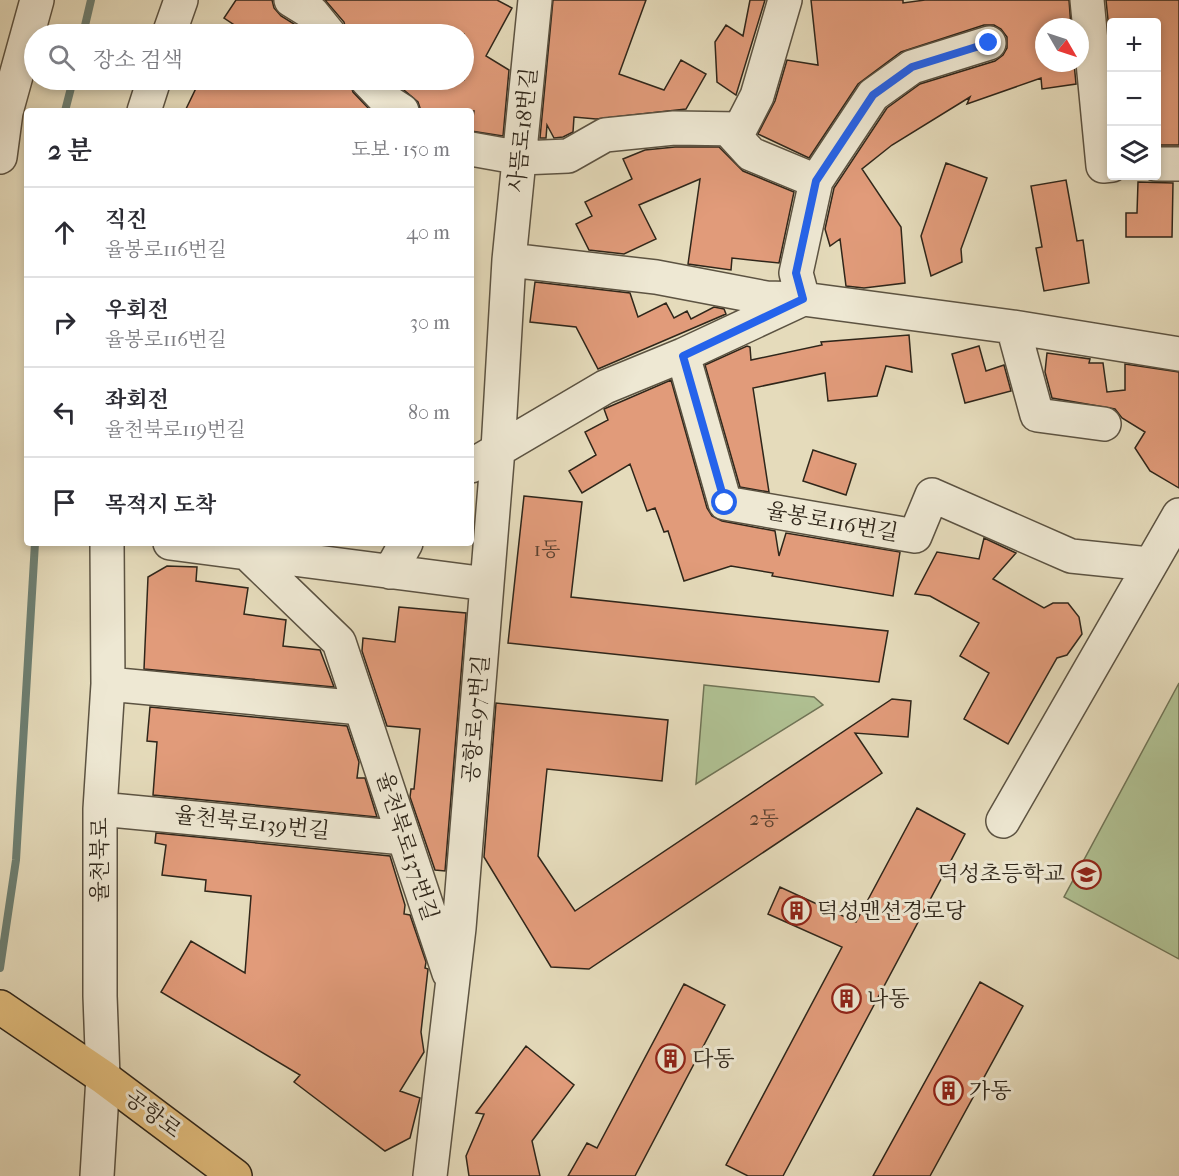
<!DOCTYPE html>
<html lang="ko">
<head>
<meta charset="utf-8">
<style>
  :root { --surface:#fff; --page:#f2f2f3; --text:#2b2b33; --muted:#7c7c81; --line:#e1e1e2 }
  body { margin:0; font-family:"IM FELL French Canon","Noto Serif KR",serif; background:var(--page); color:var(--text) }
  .controls { position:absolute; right:18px; top:18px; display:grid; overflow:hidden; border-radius:6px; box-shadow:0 3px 9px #0003 }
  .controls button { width:54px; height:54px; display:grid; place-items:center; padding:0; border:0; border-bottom:2px solid var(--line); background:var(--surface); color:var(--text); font:30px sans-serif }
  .compass { position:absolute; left:1035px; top:18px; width:54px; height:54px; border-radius:50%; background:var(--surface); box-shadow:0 3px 9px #0003; rotate:129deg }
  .stop { position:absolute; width:18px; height:18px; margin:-14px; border:4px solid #2563eb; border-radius:50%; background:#fff }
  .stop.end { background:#2563eb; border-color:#fff; box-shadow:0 2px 6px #0008 }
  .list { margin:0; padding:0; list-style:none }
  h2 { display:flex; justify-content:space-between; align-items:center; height:78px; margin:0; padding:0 24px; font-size:26px }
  h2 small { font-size:20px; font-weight:400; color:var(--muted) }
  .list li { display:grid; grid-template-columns:39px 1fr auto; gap:18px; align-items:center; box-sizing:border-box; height:90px; padding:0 24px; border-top:2px solid var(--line) }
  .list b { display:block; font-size:22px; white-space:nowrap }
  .list p { margin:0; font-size:20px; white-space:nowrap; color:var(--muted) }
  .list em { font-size:20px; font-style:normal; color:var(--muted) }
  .icon { flex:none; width:33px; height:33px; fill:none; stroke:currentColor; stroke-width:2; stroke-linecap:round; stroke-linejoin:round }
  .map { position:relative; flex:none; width:1179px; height:1176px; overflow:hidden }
  .search { position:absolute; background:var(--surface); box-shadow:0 3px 9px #0003; left:24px; top:24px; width:450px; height:66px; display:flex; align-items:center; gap:15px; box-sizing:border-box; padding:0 21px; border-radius:33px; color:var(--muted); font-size:22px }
  .panel { position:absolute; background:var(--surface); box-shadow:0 3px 9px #0003; left:24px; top:108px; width:450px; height:438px; border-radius:6px }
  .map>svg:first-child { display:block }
  .green { fill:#b0c193; stroke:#707456; stroke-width:1.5 }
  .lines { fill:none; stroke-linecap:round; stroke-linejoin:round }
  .stream { stroke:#6d7f72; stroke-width:8 }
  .building { fill:#e19b7a; stroke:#2f261a; stroke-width:1.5 }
  .minor-casing { stroke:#5c5342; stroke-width:36 }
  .major-casing { stroke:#2f261a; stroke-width:36 }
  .minor { stroke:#eee8d3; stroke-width:33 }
  .major { stroke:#e2be7e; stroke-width:33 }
  .route { stroke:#2563eb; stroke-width:8 }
  .labels { text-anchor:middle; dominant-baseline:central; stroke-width:6; stroke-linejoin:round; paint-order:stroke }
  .number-label { font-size:20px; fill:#5c4332 }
  .street-label { font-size:22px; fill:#2f261a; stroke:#eee8d3 }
  .poi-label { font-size:22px; fill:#2f261a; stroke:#eee8d3; text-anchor:start }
</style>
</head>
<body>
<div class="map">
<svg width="1179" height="1176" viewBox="0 0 1179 1176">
  <rect width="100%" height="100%" fill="#e5dbbb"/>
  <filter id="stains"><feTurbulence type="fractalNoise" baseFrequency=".00333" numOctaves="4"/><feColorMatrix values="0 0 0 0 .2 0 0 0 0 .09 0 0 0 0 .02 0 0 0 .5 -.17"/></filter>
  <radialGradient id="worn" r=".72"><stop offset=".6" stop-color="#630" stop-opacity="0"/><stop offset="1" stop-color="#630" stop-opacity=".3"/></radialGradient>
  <path class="green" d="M1179,683V959L1064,897Z
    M704,685L814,697L823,705L696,784Z"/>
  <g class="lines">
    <path class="stream" d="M83,34L91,0
      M65,111L73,80
      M0,968L16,860L35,543"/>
  </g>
  <path class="building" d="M236,0H272L274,8L281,16L299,27L305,34H248L224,18Z
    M325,0H497L512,8L486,56L509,70L503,136L471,131L474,111H421L418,102L392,80H464V34H347L344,22Z
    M553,0H646L619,74L664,90L681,60L706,74L686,109L596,119L574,117L573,132L563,137L554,138L547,125L546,138H540Z
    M750,0H765L736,95L717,82L715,42L726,25L743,36Z
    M811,0H903V3L925,0H1069L1071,27H1044V63H1074L1076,84L1042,89L1041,78L967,104L970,97L892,145L862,169L901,227L905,283L864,288L846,286L840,239L830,246L825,229L834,188L887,108L920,84L995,61L1003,55L1007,48V37L1001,29L994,25H984L901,52L858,84L809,158L758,134L775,101L787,60L818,65Z
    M1106,0H1179V145H1157L1156,22H1112V59Z
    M200,80H349L353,92L371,111H185Z
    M675,147H719L743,171L794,192L779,263L732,258L731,270L688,264L700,179L639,205L656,239L624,254L589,250L576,224L592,216L585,202L632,179L623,159L645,150Z
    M946,163L987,178L961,249L962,262L931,276L921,236Z
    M1066,180L1077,241L1083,240L1089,283L1044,291L1036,248L1042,247L1031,186Z
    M1138,182L1173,183L1172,237H1126V213H1137Z
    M535,282L630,293L638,317L666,303L674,318L687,311L691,319L714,307L724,309L726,314L598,369L576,327L530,322Z
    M909,335L912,372L886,366L877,396L828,401L825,373L753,388L769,492L740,487L705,365L747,346L750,347L751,360L822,345L821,342Z
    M979,346L986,371L1004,365L1011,391L965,403L952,354Z
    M1047,353L1090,359L1089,363H1103L1107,392L1125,390V364L1179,372V488L1150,471L1135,448L1145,432L1122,418L1115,409L1052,398L1045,372Z
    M671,380L707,508L712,516L722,521L775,531L779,556L786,533L900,552L893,596L772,576L773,573L731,566L684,581L668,531L664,532L655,508L647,511L630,464L582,493L569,471L596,455L585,432L608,420L604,409Z
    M813,450L856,464L846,495L803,481Z
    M524,496L582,502L571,597L888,631L879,682L508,643Z
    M984,538L1016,553L993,579L1044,608L1053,603H1068L1079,617L1082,634L1067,655L1057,658L1008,744L964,719L989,673L960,656L979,623L930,596L915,594L937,552L979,559Z
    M167,566L197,567L196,581L248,588L244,614L286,620L283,646L320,650L334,687L144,669L148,577Z
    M399,607L466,613L445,871L435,870L410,797L411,789H414L420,729L387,726L362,651L363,638L395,642Z
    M892,699L911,701L908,737L855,733L882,773L589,969L551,967L484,857L496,703L668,720L662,781L547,769L538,856L575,911Z
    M150,707L347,726L359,762L357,778H365L377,817L153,795L157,742L147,741Z
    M917,808L965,834L783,1176H748L726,1165L842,947L768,914L780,887L856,922Z
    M156,833L390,856L405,905L404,914L410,915L426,962L425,968L428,969L421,1032L424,1052L400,1091L420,1098L410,1138L385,1151L294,1082L300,1075L161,992L191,941L245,973L251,896L205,891L206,880L162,875L166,845L155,843Z
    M980,982L1023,1006L930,1176H873Z
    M684,984L725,1005L635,1176H568L587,1143L597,1148Z
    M526,1046L574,1085L532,1141L540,1176H469L466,1156L484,1114L476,1113Z"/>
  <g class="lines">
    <defs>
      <path id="minor" d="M291,0L312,13L329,34
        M1087,0L1103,166L1112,165
        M169,34L181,0
        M367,80L388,102L402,111
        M144,111L154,80
        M471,149L521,158L568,156L605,135L674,128L740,129L757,96L785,0
        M0,157L6,112L37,0
        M1156,164H1179
        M816,181L873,95L912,67L989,43
        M509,260L656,277L766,298L803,299L1013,327L1179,354
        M1013,327L1037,415L1104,424
        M683,355L725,503L915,536L932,495L1071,556L1149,564
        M471,466L605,387L683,355L803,299L796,273L816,181L751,154L728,129
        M170,543L487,584
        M248,554L339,642L449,973
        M390,572L406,543
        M108,684L361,708
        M100,809L404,838
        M1003,821L1179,515
        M97,1176L103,1077L100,996V809L108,684L107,543
        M430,1176L459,928L498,449L509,260L535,0"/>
      <path id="major" d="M0,1007L103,1077L235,1176"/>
    </defs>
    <use href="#minor" class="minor-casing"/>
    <use href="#major" class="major-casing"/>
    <use href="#minor" class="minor"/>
    <use href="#major" class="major"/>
  </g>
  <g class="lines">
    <path class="route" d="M725,503L683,356L803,299L796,273L816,181L873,95L912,67L989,43"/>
  </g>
  <defs>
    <symbol id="school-ring" viewBox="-11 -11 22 22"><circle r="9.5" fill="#eee8d3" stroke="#8f2418" stroke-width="1.5"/><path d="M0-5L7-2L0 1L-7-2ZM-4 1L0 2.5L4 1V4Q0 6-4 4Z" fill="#8f2418"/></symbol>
    <symbol id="building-ring" viewBox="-11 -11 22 22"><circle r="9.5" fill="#eee8d3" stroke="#8f2418" stroke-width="1.5"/><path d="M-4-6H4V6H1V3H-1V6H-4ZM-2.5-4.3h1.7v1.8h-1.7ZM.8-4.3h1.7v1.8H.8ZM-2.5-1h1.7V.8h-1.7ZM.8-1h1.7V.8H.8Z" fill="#8f2418"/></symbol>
  </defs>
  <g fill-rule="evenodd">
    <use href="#school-ring" x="1070" y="858" width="33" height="33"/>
    <use href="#building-ring" x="780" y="894" width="33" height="33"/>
    <use href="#building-ring" x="830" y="982" width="33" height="33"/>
    <use href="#building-ring" x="654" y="1042" width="33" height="33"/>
    <use href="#building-ring" x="932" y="1074" width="33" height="33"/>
  </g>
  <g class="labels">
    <g class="number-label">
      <text x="547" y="549">1동</text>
      <text x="764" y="818">2동</text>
    </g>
    <g class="street-label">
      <text transform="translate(523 130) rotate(-84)">사뜸로18번길</text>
      <text transform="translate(832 522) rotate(10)">율봉로116번길</text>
      <text transform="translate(476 719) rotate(-85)">공항로97번길</text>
      <text transform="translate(252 823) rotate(6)">율천북로139번길</text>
      <text transform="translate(407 846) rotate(72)">율천북로137번길</text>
      <text transform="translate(100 860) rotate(-90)">율천북로</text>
      <text transform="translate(153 1114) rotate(37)">공항로</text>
    </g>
    <g class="poi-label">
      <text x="1065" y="874" text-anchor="end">덕성초등학교</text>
      <text x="817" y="911">덕성맨션경로당</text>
      <text x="867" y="999">나동</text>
      <text x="692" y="1059">다동</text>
      <text x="969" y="1091">가동</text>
    </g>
  </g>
  <rect width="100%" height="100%" filter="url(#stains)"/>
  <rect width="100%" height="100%" fill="url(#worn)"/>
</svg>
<div class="controls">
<button>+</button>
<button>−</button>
<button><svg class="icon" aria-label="layers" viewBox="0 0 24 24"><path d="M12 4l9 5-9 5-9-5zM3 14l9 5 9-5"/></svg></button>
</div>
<svg class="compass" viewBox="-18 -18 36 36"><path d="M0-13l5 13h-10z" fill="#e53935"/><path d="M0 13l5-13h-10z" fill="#7c7c81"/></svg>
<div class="stop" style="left:725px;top:503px"></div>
<div class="stop end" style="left:989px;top:43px"></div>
<div class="search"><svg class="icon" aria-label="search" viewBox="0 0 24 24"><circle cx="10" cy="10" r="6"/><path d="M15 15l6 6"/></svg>장소 검색</div>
<section class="panel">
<h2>2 분<small>도보 · 150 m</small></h2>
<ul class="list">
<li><svg class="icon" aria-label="ahead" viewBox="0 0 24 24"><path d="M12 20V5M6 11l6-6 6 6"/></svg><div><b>직진</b><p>율봉로116번길</p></div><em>40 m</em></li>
<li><svg class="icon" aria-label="right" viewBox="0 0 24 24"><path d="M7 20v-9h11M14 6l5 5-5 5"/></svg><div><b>우회전</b><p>율봉로116번길</p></div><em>30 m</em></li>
<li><svg class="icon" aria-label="left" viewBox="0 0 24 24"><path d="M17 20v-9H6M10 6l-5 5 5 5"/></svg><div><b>좌회전</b><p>율천북로119번길</p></div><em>80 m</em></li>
<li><svg class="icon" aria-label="arrive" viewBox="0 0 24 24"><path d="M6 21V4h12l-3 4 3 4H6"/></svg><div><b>목적지 도착</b></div></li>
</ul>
</section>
</div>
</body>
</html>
